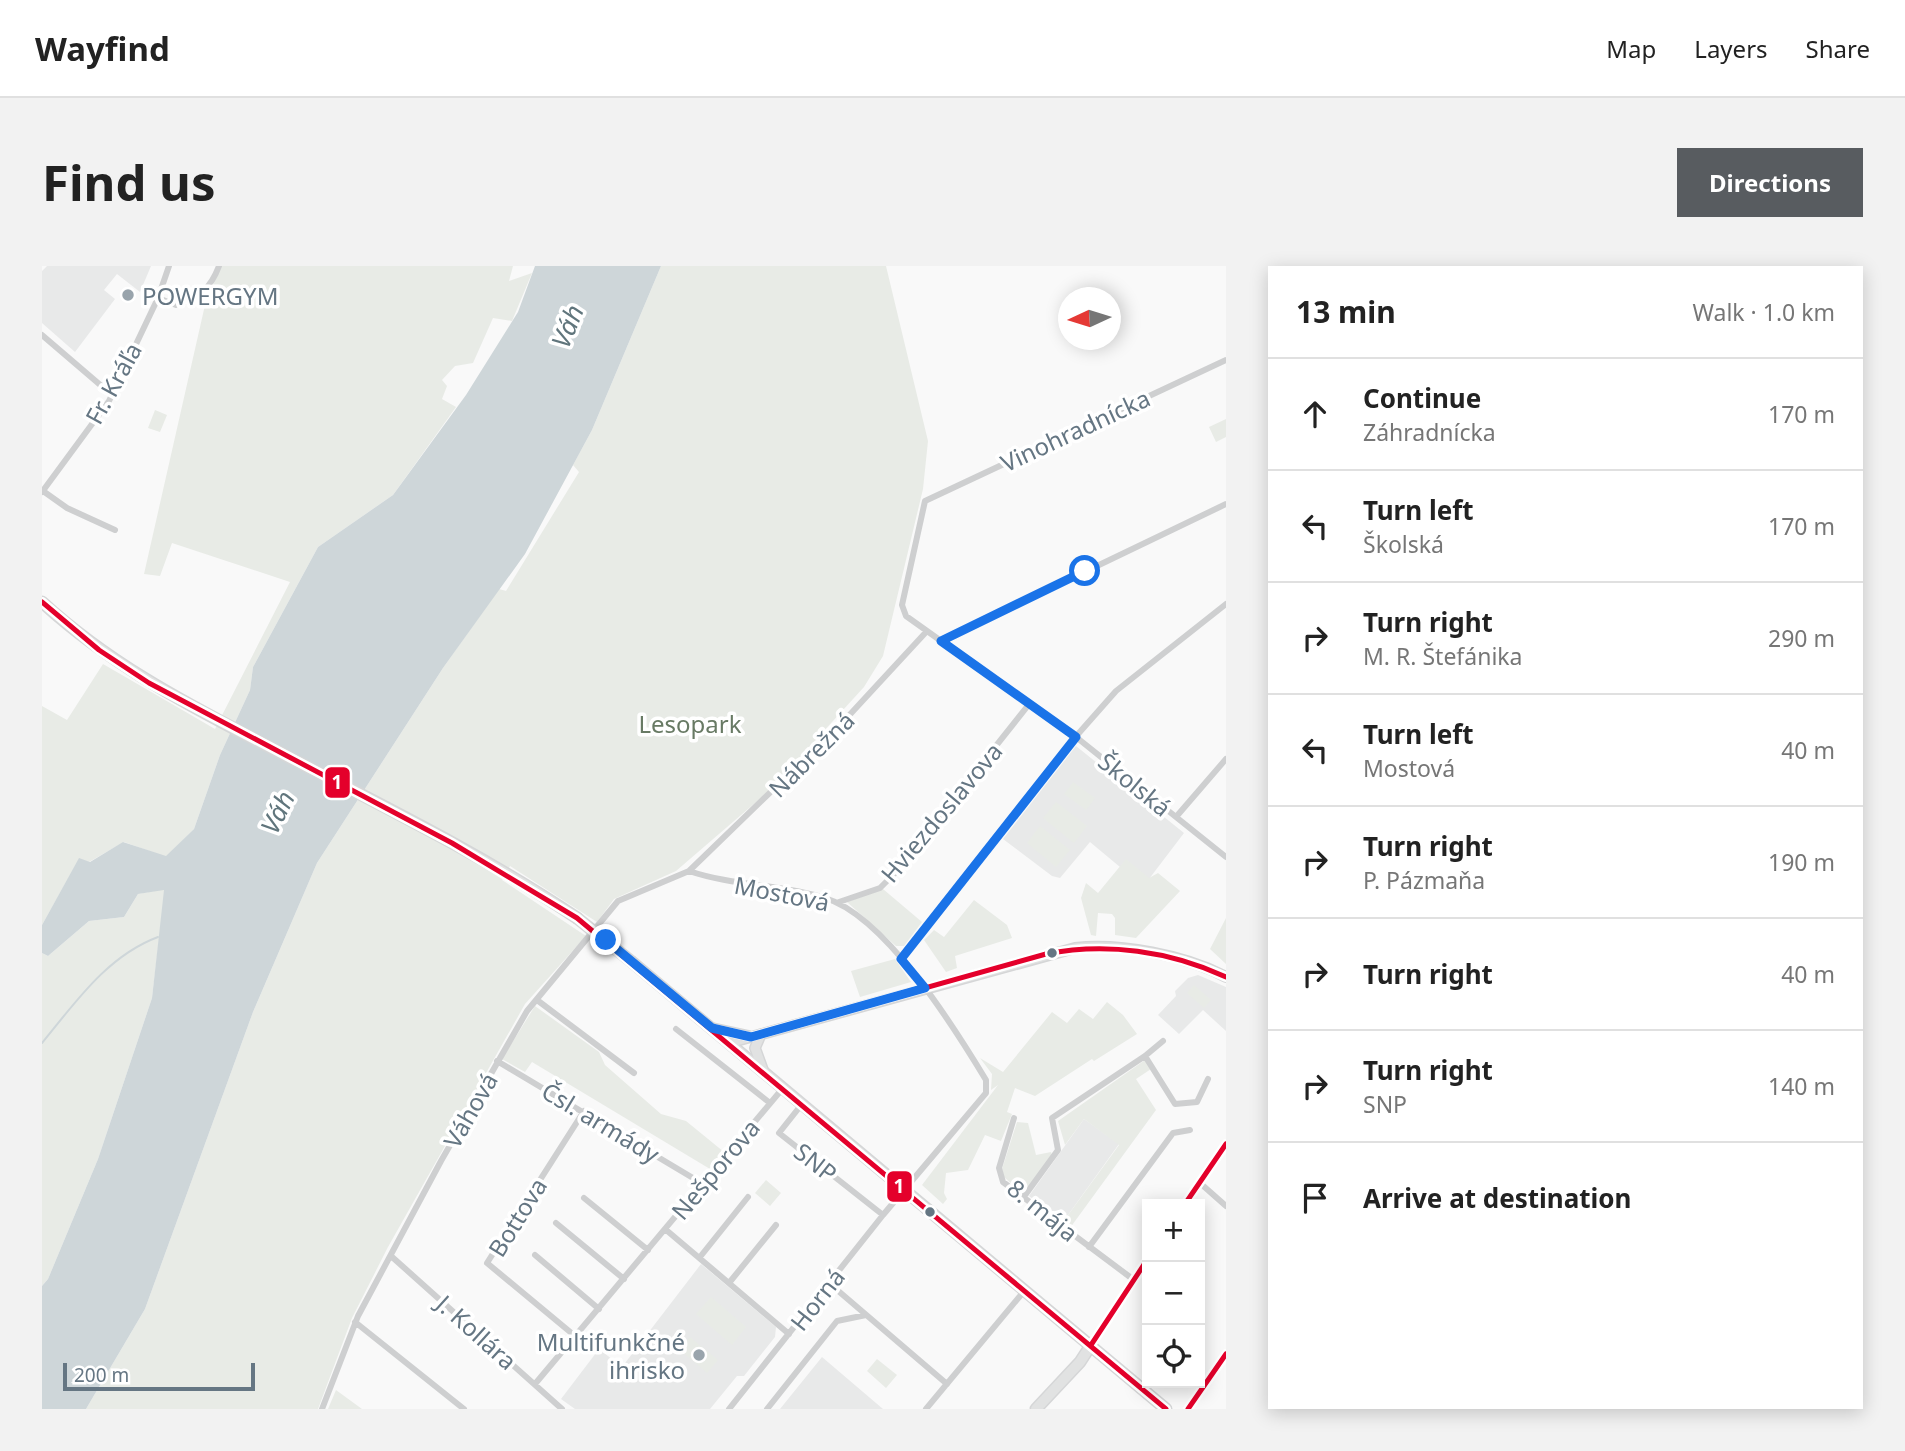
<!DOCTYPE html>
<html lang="en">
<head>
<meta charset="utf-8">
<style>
  :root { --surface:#fff; --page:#f2f2f2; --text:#222; --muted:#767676; --line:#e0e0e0; --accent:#585c60 }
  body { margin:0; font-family:"Noto Sans",sans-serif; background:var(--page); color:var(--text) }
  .controls { position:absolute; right:21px; bottom:21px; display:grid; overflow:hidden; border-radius:0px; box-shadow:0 4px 18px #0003 }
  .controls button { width:63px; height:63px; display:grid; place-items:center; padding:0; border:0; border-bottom:2px solid var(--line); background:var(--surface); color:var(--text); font:35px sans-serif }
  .compass { position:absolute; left:1016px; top:21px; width:63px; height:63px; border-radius:50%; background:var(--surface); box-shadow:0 4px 18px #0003; rotate:266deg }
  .scale { position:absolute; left:21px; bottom:18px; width:192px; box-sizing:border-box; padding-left:7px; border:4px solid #657683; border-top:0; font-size:19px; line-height:24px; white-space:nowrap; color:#657683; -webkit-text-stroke:5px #fff; paint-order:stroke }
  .stop { position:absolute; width:21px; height:21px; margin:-16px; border:5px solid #1a73e8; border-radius:50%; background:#fff }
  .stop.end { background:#1a73e8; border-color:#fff; box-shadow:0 2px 7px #0008 }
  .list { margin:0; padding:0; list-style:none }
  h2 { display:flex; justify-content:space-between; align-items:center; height:91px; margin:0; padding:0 28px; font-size:30px }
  h2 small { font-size:23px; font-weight:400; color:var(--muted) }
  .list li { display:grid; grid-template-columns:46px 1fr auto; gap:21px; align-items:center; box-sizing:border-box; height:112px; padding:0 28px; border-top:2px solid var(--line) }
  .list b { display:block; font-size:26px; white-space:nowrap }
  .list p { margin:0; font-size:23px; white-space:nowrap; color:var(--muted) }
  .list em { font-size:23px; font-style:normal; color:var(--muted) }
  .icon { flex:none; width:38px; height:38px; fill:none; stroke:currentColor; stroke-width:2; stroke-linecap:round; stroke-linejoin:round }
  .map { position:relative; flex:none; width:1184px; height:1143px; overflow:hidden; border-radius:0px }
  header { display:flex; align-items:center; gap:42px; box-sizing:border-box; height:98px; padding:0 35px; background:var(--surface); border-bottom:2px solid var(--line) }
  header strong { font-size:33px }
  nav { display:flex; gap:38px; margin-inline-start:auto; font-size:24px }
  .intro { display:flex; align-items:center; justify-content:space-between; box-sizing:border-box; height:168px; padding:0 42px }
  h1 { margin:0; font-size:49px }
  .button { padding:18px 32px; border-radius:0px; background:var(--accent); color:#fff; font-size:24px; font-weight:700 }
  main { display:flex; gap:42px; padding:0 42px }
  aside { flex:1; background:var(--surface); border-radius:0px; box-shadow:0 4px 18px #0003 }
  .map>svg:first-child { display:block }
  .built { fill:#e8e9e9 }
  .green { fill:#e8ebe6 }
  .water { fill:#ced6d9 }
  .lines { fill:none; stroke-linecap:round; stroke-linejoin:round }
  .stream { stroke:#ced6d9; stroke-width:2 }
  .secondary-casing { stroke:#d5d6d7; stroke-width:12 }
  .primary-casing { stroke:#d5d6d7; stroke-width:13 }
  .street { stroke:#cecfd0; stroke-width:6 }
  .secondary { stroke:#e1e2e2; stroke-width:9 }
  .primary { stroke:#e1e2e2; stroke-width:10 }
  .primary-bridge-casing { stroke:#d5d6d7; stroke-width:13; stroke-linecap:butt }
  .primary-bridge { stroke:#e1e2e2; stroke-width:10 }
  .bus-1-casing { stroke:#fff; stroke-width:10 }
  .bus-1 { stroke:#e4002b; stroke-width:5 }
  .route { stroke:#1a73e8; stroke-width:9 }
  .poi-dot { fill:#99a4ac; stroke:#fff; stroke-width:2.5 }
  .bus-dot { fill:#657683; stroke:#fff; stroke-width:2.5 }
  .labels { text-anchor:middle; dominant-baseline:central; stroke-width:7; stroke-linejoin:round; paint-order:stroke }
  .poi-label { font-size:24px; fill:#657683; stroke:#fff; text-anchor:start }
  .street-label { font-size:24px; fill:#657683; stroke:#fff }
  .park-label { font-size:24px; fill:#687a64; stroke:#fff }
  .water-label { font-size:26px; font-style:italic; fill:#60757c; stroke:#fff }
  .line-badge { stroke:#fff; stroke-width:2.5 }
  .badge-label { font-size:19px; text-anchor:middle; font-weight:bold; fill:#fff }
</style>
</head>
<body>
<header>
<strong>Wayfind</strong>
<nav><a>Map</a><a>Layers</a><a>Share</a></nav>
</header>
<div class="intro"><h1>Find us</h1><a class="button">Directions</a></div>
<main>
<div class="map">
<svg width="1184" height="1143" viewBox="0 0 1184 1143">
  <rect width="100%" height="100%" fill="#f9f9f9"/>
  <path class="built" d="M5,0H109L98,26L75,8L62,24L73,33L33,86L0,57V5Z
    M1034,480L1142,567L1107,613L1084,594L1078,601L1048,576L1018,612L1010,610L961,573Z
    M1156,709L1184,721V765L1161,744L1137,768L1116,749L1134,730L1133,725L1146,712Z
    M1042,853L1077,878L1021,956L987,930Z
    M659,998L734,1061L733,1071L702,1110H695L668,1143H533L519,1133L557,1083L580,1101Z
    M780,1091L841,1143H738Z"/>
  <path class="green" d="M179,0H471L467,15L490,7L470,55L451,52L431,97L413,100L400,114L405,120L400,133L414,141L351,229L276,281L211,401L208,424L178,489L152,563L124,591L82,576L47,596L37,593L0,659V440L25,454L61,398L173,463L248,316L130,277L118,310L102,308L163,39Z
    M619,0H844L886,175L881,223L841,390L822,421L728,524L634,605L572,633L555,656L468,600L460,614L544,670L483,738L346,981L310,1052L276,1143H44L103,1043L211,746L275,597L401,402L457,323L464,325L537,206L531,199L550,164Z
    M113,144L125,149L118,166L106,162Z
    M1184,153V171L1174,176L1167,161Z
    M1031,516L1053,532L1044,544L1022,528Z
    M1014,536L1045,560L1032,577L1001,552Z
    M998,560L1028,584L1014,601L985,577Z
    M1084,593L1107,612L1116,607L1138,625L1094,672L1073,669V652L1070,648L1056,647L1054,670L1049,669L1039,632L1044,617L1056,627Z
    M123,623L110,732L56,893L6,1013L0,1020V687L6,690L47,655L82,651L96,628Z
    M841,623L880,656L862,680H854L805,636Z
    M932,634L965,659L970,672L913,690L915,702L904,706L882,674L892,664L902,671Z
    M1184,652V698L1168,683Z
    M853,693L869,716L818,731L809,705Z
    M1152,719L1169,734L1162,742L1145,727Z
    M1065,736L1081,749L1095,768L1052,795L1050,793L993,830L973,822L965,846L970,848L959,875L943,869L926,904L904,907L902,927L905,933L901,938L880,919L956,819L949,824L950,808L938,792L961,806L1010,746L1025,757L1037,743L1051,753Z
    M493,740L557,786L563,799L619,848L644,855L682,886L668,903L490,796L483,806L460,793Z
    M1103,794L1109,803L1094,813L1114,844L1028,962L1021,956L1077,879L1042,853L1023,879L1016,855Z
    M975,856L986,857L994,889L1009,886L1010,889L982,929L962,911L960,903Z
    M724,914L739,927L728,940L713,927Z
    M669,1031L704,1061L690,1079L654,1048Z
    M648,1071L676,1094L665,1107L637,1083Z
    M835,1093L855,1109L844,1122L825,1105Z
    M294,1124L320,1143H286Z"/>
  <path class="water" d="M493,0H619L550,164L483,288L401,402L275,597L211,746L103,1043L44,1143H0V1020L6,1013L56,893L110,732L122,624L96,628L82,651L47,655L6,690L0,687V659L37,592L48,596L81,576L124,590L152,563L178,489L208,424L211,401L276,281L351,229L424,129L476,46Z"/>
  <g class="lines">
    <path class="stream" d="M0,777C33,737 65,690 116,671"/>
    <defs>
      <path id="secondary" d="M670,762L707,770
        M719,768L713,782L721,804
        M687,777L1033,682C1078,677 1143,689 1184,711"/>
      <path id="primary" d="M0,336C64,395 137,434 214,474C322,531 434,584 535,652
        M590,696L1124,1143
        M994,1143L1038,1096L1049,1079"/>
    </defs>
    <use href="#secondary" class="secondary-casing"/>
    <use href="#primary" class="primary-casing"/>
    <path class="street" d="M116,32L134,39C158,30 168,24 177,0
      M0,69L70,129
      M1184,94L883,235L860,339L864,350L1034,471L1184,591
      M1,225L25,242L73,264
      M0,226L67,135L116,32L127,0
      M899,375L1184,238
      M1134,551L1184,493
      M647,605C691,620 739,618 783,632C843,650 912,761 944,814V827L841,949L687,1143
      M797,636L838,622L853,607L988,437
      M859,693L1029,476L1074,425L1184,338
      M495,734L592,807
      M634,763L728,837
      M1103,790L1133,838L1155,836L1166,813
      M455,795L661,918
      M760,838L737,867L841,949
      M972,852L957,902L961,916L1092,1014
      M1158,917L1184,940
      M542,932L606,984
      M981,932L1016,884L1010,852L1103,790L1121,775
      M1143,938L1184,878
      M514,957L582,1013
      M623,963L747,1068
      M1047,981L1131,867L1148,864
      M493,989L557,1043
      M349,990L520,1143
      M658,991L706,931
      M687,1017L734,959
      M787,1017L905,1118
      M313,1056L422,1143
      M533,1070L445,997L542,845
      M1049,1079L1105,994
      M493,1118L741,822
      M280,1143L316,1050L399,895L485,745L576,635L647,605L801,456L885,365
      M725,1143L795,1055L824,1049
      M884,1143L983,1024
      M1146,1143L1184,1088"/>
    <use href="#secondary" class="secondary"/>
    <use href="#primary" class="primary"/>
    <defs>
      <path id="primary-bridge" d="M535,652L590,696"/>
    </defs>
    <use href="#primary-bridge" class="primary-bridge-casing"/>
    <use href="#primary-bridge" class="primary-bridge"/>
    <defs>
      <path id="bus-1" d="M0,336L57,384L107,417L410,577L535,652L1124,1143
        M673,763L708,771L1004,688C1064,676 1128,685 1184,711
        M1143,938L1184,878
        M1049,1079L1105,994
        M1146,1143L1184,1088"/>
    </defs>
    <use href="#bus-1" class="bus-1-casing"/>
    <use href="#bus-1" class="bus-1"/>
  </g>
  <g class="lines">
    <path class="route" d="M564,674L670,762L709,771L883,722L859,693L1034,471L899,375L1043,305"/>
  </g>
  <g class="poi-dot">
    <circle cx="86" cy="29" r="7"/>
    <circle cx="657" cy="1089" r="7"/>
  </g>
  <g class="bus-dot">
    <circle cx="1010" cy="687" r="6"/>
    <circle cx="888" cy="946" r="6"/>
  </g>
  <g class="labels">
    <g class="poi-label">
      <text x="100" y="29">POWERGYM</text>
      <text x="643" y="1075" text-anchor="end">Multifunkčné<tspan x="643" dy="28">ihrisko</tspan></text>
    </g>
    <g class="street-label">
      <text transform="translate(71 117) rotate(-61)">Fr. Kráľa</text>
      <text transform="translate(1033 164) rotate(-25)">Vinohradnícka</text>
      <text transform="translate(769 488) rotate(-45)">Nábrežná</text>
      <text transform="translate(1093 518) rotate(39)">Školská</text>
      <text transform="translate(899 546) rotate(-50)">Hviezdoslavova</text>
      <text transform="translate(740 627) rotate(11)">Mostová</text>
      <text transform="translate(428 844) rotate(-60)">Váhová</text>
      <text transform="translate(559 856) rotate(31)">Čsl. armády</text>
      <text transform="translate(774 896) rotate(38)">SNP</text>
      <text transform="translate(673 903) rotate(-50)">Nešporova</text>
      <text transform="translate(1001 944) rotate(39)">8. mája</text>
      <text transform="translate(475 951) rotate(-58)">Bottova</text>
      <text transform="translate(775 1033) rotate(-52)">Horná</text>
      <text transform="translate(435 1066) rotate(42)">J. Kollára</text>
    </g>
    <g class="park-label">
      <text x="648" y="457">Lesopark</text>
    </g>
    <g class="water-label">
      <text transform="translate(525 60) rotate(-68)">Váh</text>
      <text transform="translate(235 546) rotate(-64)">Váh</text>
    </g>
  </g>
  <g class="line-badge">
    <rect x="282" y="500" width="27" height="33" rx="7" fill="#e4002b"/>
    <rect x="844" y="904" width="27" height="33" rx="7" fill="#e4002b"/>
  </g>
  <g class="badge-label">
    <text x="295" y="523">1</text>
    <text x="857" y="927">1</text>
  </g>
</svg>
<div class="controls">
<button>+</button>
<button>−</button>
<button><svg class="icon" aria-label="locate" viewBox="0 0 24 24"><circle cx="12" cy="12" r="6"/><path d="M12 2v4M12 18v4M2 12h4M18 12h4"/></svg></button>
</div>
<svg class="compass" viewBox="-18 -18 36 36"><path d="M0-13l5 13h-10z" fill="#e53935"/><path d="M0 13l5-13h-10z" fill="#767676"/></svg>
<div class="scale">200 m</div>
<div class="stop" style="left:1043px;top:305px"></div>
<div class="stop end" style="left:564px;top:674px"></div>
</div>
<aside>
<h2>13 min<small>Walk · 1.0 km</small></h2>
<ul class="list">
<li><svg class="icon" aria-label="ahead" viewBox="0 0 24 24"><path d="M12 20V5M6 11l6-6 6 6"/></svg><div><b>Continue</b><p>Záhradnícka</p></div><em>170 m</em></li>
<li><svg class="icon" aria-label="left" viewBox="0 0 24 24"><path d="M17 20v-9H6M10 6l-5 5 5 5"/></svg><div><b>Turn left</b><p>Školská</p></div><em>170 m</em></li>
<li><svg class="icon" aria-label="right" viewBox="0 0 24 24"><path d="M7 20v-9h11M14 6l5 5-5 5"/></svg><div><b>Turn right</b><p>M. R. Štefánika</p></div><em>290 m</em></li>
<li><svg class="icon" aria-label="left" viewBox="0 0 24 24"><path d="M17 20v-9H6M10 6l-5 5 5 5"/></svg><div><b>Turn left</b><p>Mostová</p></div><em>40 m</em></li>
<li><svg class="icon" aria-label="right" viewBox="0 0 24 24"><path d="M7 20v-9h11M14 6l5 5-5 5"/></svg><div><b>Turn right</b><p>P. Pázmaňa</p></div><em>190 m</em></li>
<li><svg class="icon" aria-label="right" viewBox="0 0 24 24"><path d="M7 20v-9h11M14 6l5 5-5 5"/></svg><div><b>Turn right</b></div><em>40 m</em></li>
<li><svg class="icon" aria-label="right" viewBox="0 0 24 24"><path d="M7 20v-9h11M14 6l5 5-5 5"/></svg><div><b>Turn right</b><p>SNP</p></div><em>140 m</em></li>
<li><svg class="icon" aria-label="arrive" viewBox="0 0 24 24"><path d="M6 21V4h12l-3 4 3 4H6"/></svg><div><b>Arrive at destination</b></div></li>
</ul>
</aside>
</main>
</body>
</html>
